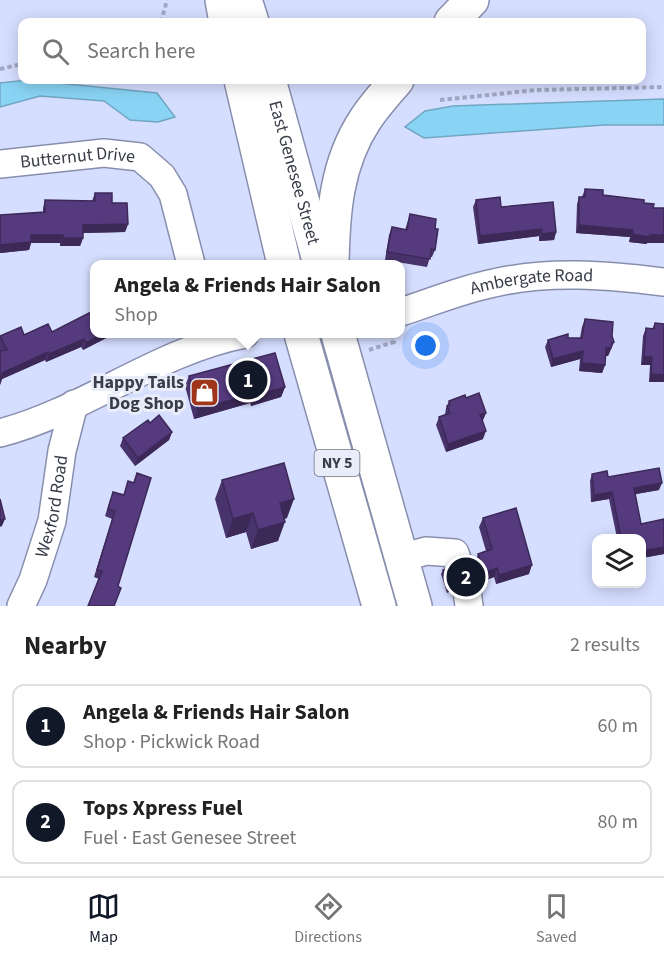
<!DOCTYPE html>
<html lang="en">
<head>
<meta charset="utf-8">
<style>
  :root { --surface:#fff; --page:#f2f2f2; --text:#222; --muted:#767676; --line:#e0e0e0; --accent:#111827 }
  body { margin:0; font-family:"Source Sans 3",sans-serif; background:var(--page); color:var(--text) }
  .controls { position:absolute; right:18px; bottom:18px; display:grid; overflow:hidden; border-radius:12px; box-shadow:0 3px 15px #0003 }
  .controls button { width:54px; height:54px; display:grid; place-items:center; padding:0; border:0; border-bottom:2px solid var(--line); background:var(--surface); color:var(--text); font:30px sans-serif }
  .you { position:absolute; left:426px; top:346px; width:21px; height:21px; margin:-15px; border:4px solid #fff; border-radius:50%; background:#1a73e8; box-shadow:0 0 0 9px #1a73e833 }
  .badge { display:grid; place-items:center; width:39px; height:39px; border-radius:50%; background:var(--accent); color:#fff; font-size:20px; font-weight:700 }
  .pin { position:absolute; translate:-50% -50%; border:3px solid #fff; box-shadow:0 2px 6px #0006 }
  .popup { position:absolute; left:90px; top:260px; width:315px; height:78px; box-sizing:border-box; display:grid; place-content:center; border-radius:12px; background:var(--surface); filter:drop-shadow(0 2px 4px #0005); font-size:20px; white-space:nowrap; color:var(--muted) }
  .popup b { font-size:22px; color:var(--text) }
  .popup::after { content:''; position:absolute; left:50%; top:100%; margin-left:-12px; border:12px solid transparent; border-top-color:var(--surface) }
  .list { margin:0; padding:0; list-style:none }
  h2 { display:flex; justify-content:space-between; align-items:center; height:78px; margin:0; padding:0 24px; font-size:26px }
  h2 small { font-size:20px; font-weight:400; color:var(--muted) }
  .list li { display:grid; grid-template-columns:39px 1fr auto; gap:18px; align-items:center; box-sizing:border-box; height:84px; margin:0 12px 12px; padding:0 12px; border:2px solid var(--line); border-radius:12px }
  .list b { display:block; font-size:22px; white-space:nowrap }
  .list p { margin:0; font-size:20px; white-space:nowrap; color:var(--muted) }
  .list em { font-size:20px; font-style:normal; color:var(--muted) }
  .icon { flex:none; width:33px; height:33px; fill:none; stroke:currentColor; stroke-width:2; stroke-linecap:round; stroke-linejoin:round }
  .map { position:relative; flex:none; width:664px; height:606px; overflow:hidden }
  .search { position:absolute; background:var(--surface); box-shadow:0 3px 15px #0003; left:18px; right:18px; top:18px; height:66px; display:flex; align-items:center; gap:15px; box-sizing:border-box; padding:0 21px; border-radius:12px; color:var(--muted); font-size:22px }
  .sheet { height:270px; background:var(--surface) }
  nav { display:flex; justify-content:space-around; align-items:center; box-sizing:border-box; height:84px; border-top:2px solid var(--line); background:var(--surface); font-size:16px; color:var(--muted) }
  nav a { display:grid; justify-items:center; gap:3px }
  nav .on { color:var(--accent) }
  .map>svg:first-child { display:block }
  .water { fill:#89d4f5; stroke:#71a6c1; stroke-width:1.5 }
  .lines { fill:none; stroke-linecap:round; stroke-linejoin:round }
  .minor-casing { stroke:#888ead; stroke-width:30 }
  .major-casing { stroke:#888ead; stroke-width:36 }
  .highway-casing { stroke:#888ead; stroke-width:36 }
  .path { stroke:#a2a8c3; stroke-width:4; stroke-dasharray:4.5 3; stroke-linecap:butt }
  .minor { stroke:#fff; stroke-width:27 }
  .major { stroke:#fff; stroke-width:33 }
  .highway { stroke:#fff; stroke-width:33 }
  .wall { fill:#49336c }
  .shaded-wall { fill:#3c2958 }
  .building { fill:#553b7e; stroke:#3c2958; stroke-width:1.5 }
  .labels { text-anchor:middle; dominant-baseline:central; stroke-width:6; stroke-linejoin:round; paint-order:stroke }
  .shield { fill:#e9ecf9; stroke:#6e717e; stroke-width:1.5 }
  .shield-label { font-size:16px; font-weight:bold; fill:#393c49 }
  .street-label { font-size:18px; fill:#393c49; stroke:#e9ecf9 }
  .poi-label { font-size:18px; font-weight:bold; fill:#393c49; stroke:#e9ecf9; text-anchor:end }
</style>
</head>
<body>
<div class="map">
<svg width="664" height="606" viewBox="0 0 664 606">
  <rect width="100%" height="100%" fill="#d6deff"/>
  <path class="water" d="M28,80L157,93L175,117L158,122L130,120L104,101L40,96L0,107V83Z
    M664,99V125H604L424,138L405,127L425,111L453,106Z"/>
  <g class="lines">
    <defs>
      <g id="minor">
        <path id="s1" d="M0,164L104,153L140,157L162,176L173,194L191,264"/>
        <path id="s2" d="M401,312C432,302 463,289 494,283C550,270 607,275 664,282"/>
        <path d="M0,433C85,411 157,351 245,334"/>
        <path d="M401,558L426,551L455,553L467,590L469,606"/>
        <path id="s3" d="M21,606L33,580L52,521L62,451L74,404"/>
      </g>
      <g id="major">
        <path d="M222,0L226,22"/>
        <path d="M245,0L252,22"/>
        <path d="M241,80L284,264"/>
        <path id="s4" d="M269,80L320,264"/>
        <path d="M301,334L379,606"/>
        <path d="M338,334L415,606"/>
      </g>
      <path id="highway" d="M451,22L472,0
        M332,264C333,213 336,164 365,120C374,106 386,93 397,80"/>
    </defs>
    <use href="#minor" class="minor-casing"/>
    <use href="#major" class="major-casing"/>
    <use href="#highway" class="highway-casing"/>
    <path class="path" d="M161,22L167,0
      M0,69L22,64
      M440,100L537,90L664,87
      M369,350L394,342L392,334"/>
    <use href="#minor" class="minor"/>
    <use href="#major" class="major"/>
    <use href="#highway" class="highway"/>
  </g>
  <path class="wall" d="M585,189L603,195L647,243V244L629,242L630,237L576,233L577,204L579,197H582Z
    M95,193L112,203L128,224L125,232L83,233V238L80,246H60V243H31L29,250L0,253L43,212V208L45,200L92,201Z
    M476,200L501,207L556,232L554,240L539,241V236L478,244L473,207Z
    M410,214L435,229V250L432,257H430L427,267L385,260L389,235L392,227L405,230Z
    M585,319L612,336L614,342L608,356H605V365L602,373L579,371L580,359L551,367L545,347L548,340L580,338L582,327Z
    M655,323L664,324V382H649L650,365H641L643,336L646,328L652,329Z
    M52,332L112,335L83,350L81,347L46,362L45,360L2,379L0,385V336L24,335Z
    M189,376L285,387L281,397L251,406L250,403L194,419L185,386Z
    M466,398L486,413L483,420V439L446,452L436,425L439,417L445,415L446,408L449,401Z
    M150,423L172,432L169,440L135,466L120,446L123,438Z
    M137,473L151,478L99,579L94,577L112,519L105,516L110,500L124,495L133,483Z
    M592,474L608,477L659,490L635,494L641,524L664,519V554L642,558V538H617L609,499L591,502L590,481Z
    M222,480L287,518L284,519L278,541L251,549L246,532L226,538L215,499Z
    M483,518L529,574L496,584L494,577L481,582L475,563L478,554L486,551L479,527Z
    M443,570L451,591L447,593L441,574Z"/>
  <path class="shaded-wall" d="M128,224L125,232L80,233L83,225Z
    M579,225L633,230L630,237L576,233Z
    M541,229L539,236L478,244L480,236Z
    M556,232L554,240L539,241L542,234Z
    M632,234L664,235V243H647V244L629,242Z
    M31,235H63L60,243H31L29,250L0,253V245Z
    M63,238H83L80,246H60Z
    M104,333H113L112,335L83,350L86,343Z
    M84,339L81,347L46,362L49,354Z
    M614,342L608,356H603L606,348L612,343Z
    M583,351L580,359L551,367L553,359Z
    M48,352L45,360L2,379L0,385V377L2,373Z
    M644,357H652L650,365H641Z
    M582,363L605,365L602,373L579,371Z
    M651,374L664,375V382H649Z
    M285,387L281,397L251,406L254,396Z
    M254,394L250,403L194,419L198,409Z
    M486,413L483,420L480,414Z
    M486,431L483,439L446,452L448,444Z
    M172,432L169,440L135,466L138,458Z
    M662,483L659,490L631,495L634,488Z
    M612,492L609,499L591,502L594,495Z
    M294,499L287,518L273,522L280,503Z
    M253,513L246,532L226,538L233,519Z
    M5,519L2,526L0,527V520Z
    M285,522L278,541L251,549L258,530Z
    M664,547V554L642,558V551Z
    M532,565L529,574L496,584L499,575Z
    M497,568L494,577L481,582L484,573Z"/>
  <path class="building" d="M585,189L603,190V195L644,200V203L654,204L653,208H664V235H650L649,237L632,234L633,230L579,225V197H585Z
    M95,193H112V203H127L128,224L83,225V238H63V235H31V242L0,245V215L45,212V200L95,201Z
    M500,197L501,207L553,202L556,232L542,234L541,229L480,236L476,200Z
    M410,214L436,219L435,229H438L435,250L431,249L430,259L387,252L392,227L407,230Z
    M95,310V333H104L86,343L84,339L49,354L48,352L2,373V378H0V351L7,350L0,336L21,327L24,335L48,324L52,332Z
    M585,319L613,322L612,336L614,342L612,343L611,348H606L605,365L582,363L583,351L553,359L548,340L568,334V338H582Z
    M655,323L664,324V375L651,374L652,357H644L646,328L654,329Z
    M275,353L285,387L254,396V394L198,409L189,376Z
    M479,393L486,413L480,414L486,431L448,444L439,417L450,413L447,406L450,405L449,401L465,395L466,398Z
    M159,415L172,432L138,458L123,438L148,420L150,423Z
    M284,463L294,499L280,503L285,522L258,530L253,513L233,519L222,480Z
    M659,468L662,483L634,488L641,524L664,519V547L642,551V538H621L612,492L594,495L592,474L607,471L608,477Z
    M137,473L151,478L118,586L121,588L114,606H88L102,571L97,570L115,511L108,509L113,492L124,495L128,481L134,483Z
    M0,499L5,519L0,520Z
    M516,508L532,565L499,575L497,568L484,573L478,554L492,549L483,518Z
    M446,569L452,587L449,589L443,570Z"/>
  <defs>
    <symbol id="shop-square" viewBox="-11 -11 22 22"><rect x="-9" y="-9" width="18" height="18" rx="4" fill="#9f361b" stroke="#e9ecf9"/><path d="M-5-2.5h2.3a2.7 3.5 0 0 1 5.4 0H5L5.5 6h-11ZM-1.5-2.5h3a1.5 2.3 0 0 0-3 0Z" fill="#fff"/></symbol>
  </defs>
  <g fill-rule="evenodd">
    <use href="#shop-square" x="188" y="376" width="33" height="33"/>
  </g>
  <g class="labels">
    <rect class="shield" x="314.5" y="450" width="45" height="26" rx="4.5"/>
    <g class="shield-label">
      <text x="337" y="463">NY 5</text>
    </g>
    <g class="street-label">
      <text stroke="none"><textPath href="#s1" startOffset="78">Butternut Drive</textPath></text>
      <text stroke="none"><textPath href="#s4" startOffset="96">East Genesee Street</textPath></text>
      <text stroke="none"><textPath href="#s2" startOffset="135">Ambergate Road</textPath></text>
      <text stroke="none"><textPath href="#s3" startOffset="105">Wexford Road</textPath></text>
    </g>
    <g class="poi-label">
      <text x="184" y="382">Happy Tails<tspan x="184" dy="21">Dog Shop</tspan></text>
    </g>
  </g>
</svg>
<div class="controls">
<button><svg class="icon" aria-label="layers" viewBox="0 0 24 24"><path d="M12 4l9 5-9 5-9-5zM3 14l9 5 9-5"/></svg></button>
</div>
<div class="you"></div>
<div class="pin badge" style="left:248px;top:380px">1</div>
<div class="popup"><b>Angela &amp; Friends Hair Salon</b>Shop</div>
<div class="pin badge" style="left:466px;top:577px">2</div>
<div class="search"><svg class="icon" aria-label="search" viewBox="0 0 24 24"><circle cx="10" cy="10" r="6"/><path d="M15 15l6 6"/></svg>Search here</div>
</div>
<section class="sheet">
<h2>Nearby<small>2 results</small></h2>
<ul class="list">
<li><span class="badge">1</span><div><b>Angela &amp; Friends Hair Salon</b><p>Shop · Pickwick Road</p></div><em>60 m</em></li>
<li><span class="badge">2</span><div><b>Tops Xpress Fuel</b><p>Fuel · East Genesee Street</p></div><em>80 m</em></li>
</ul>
</section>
<nav>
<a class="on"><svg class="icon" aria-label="map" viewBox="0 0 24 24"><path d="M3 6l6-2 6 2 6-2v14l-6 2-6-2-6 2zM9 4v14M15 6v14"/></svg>Map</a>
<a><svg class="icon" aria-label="directions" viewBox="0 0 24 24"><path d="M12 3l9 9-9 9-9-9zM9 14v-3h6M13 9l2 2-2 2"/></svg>Directions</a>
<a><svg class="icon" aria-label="saved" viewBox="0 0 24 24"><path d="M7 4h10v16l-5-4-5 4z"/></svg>Saved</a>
</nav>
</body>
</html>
